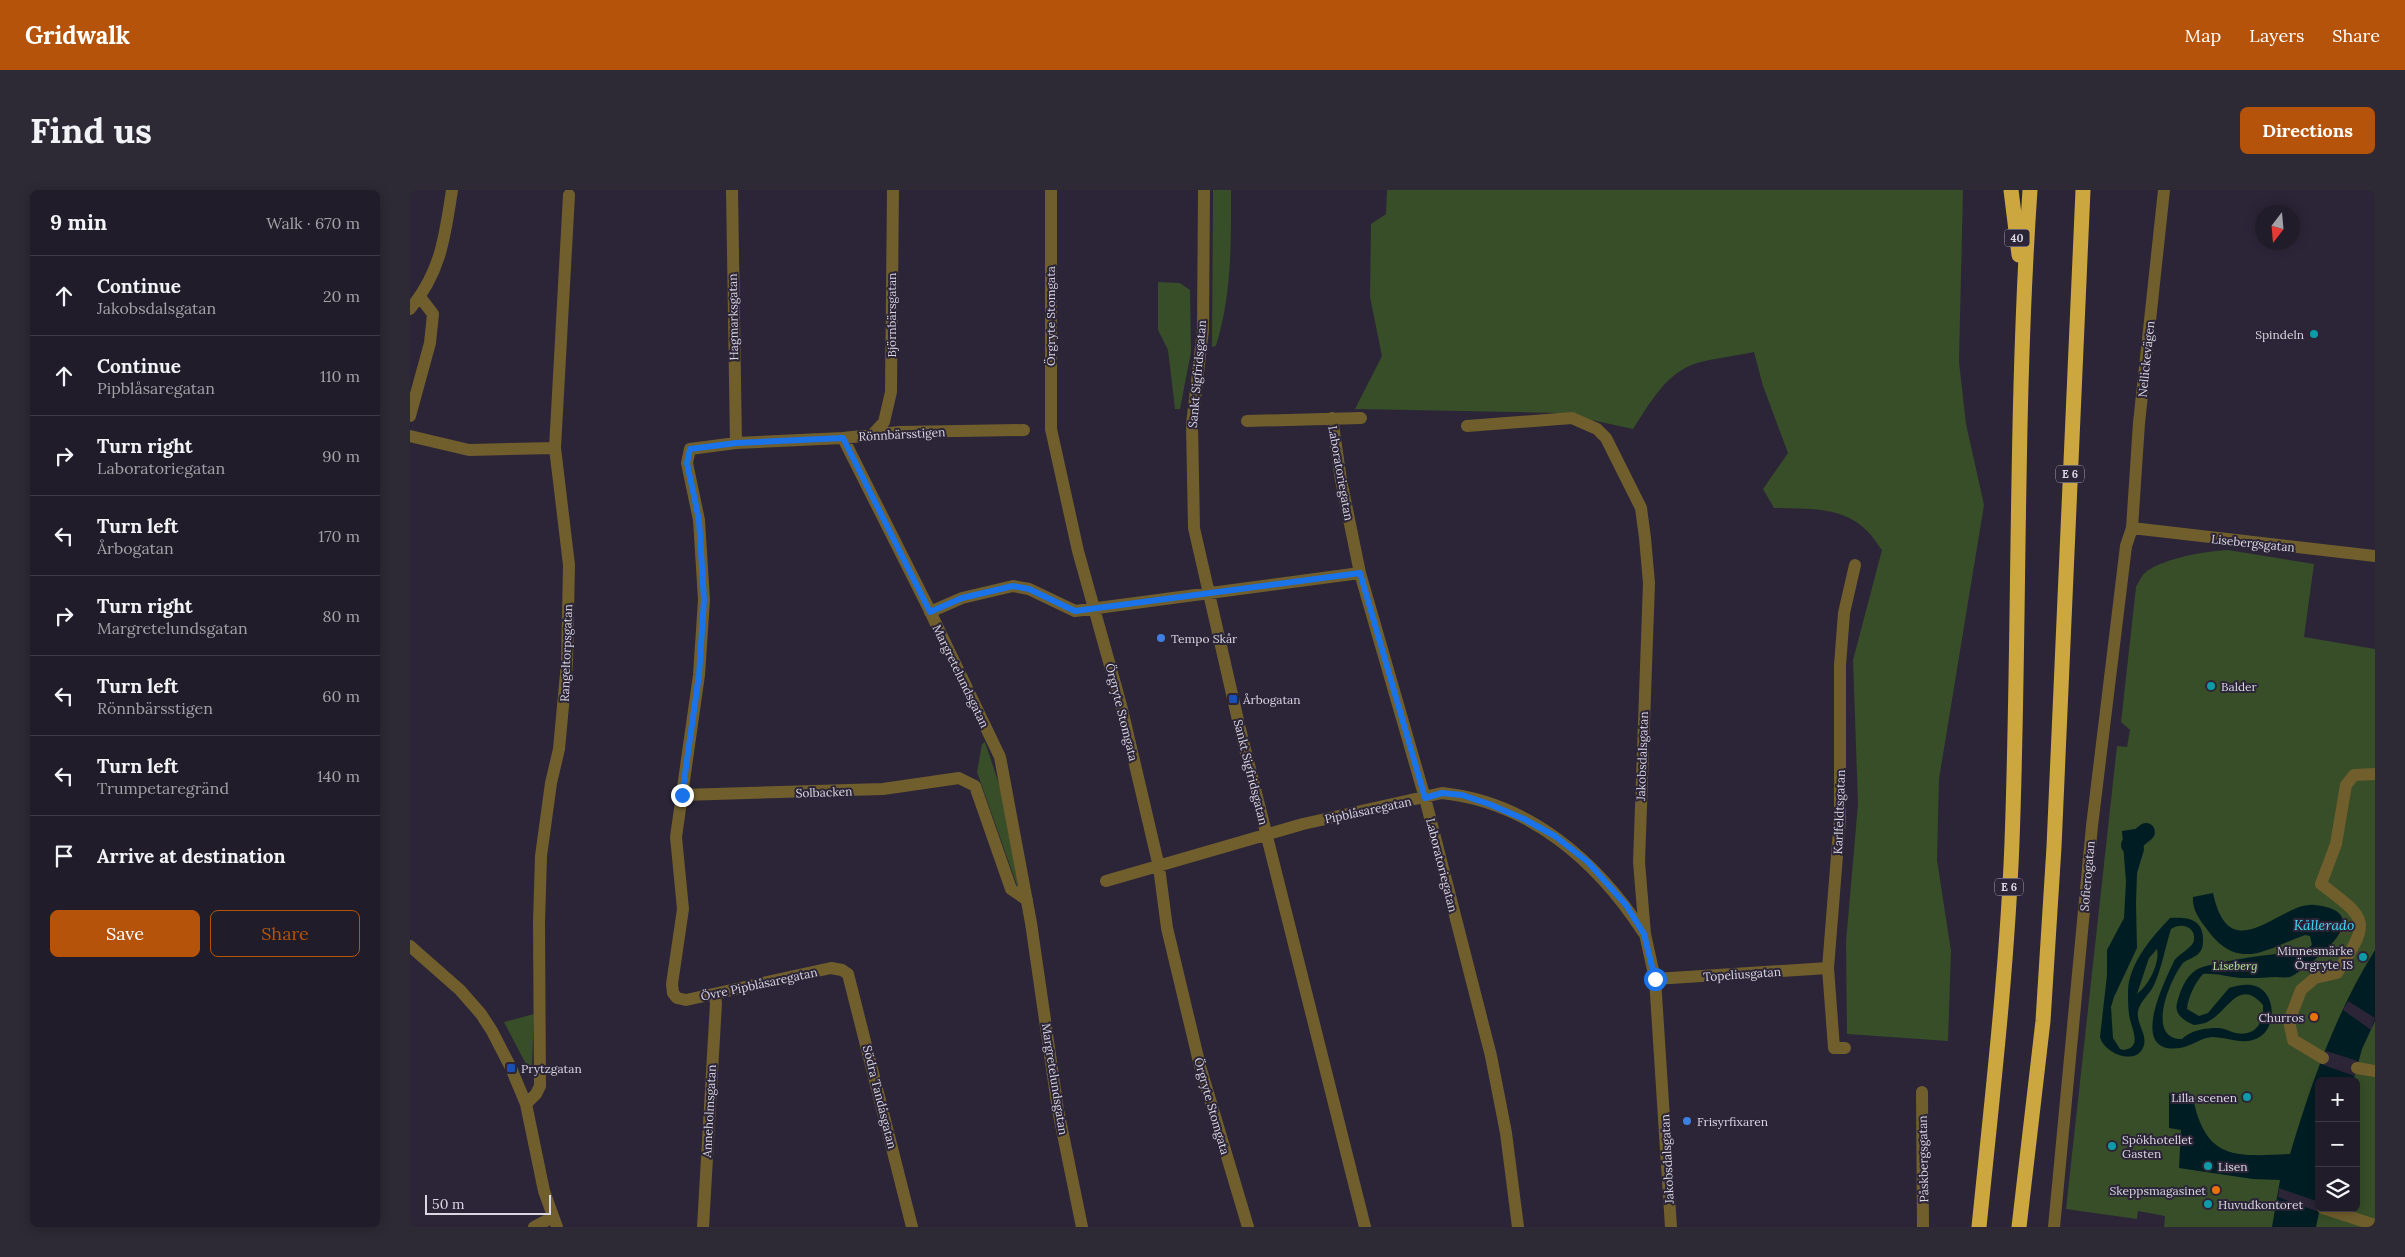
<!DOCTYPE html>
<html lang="en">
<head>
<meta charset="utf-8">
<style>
  :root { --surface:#201c29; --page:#2d2935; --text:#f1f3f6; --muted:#a2a1a8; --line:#3d3a46; --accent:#b45309 }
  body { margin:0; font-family:Lora,serif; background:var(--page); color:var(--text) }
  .controls { position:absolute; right:15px; bottom:15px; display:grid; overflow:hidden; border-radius:8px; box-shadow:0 2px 12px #0003 }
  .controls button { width:45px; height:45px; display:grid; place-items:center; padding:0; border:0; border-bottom:1px solid var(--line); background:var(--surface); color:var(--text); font:25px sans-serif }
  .compass { position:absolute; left:1845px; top:15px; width:45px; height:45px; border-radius:50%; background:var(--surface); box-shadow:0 2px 12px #0003; rotate:196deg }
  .scale { position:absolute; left:15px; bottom:12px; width:126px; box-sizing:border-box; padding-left:5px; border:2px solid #dad7e3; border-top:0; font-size:14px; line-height:18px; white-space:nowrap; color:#dad7e3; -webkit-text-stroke:4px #2b2537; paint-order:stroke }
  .stop { position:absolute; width:15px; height:15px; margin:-11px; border:4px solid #1a73e8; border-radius:50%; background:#fff }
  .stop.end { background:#1a73e8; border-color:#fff; box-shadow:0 1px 5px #0008 }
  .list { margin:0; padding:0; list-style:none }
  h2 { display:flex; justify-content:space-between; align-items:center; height:65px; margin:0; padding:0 20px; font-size:21px }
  h2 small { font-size:16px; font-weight:400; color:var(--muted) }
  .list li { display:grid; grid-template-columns:32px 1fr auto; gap:15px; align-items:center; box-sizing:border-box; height:80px; padding:0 20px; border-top:1px solid var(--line) }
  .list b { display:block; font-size:19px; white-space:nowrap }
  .list p { margin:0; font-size:16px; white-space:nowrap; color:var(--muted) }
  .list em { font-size:16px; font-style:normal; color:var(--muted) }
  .actions { display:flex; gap:10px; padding:15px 20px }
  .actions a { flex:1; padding:11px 0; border:1px solid var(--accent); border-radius:8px; text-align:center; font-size:18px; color:var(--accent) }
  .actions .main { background:var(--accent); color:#fff }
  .icon { flex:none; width:28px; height:28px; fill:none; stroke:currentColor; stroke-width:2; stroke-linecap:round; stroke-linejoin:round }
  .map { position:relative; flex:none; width:1965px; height:1037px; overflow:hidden; border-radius:8px }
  header { display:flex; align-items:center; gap:30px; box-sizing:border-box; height:70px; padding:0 25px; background:var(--accent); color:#fff }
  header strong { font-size:24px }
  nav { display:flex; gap:28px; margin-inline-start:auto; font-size:18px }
  .intro { display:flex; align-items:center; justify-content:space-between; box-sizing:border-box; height:120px; padding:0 30px }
  h1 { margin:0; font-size:35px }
  .button { padding:12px 22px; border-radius:8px; background:var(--accent); color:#fff; font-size:18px; font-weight:700 }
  main { display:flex; gap:30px; padding:0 30px }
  aside { flex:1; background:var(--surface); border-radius:8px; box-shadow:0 2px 12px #0003 }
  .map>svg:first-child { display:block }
  .green { fill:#374e28; fill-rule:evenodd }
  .water { fill:#001d24; fill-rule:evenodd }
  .pier { fill:#2b2537 }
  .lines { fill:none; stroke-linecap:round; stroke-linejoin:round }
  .canal { stroke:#001d24; stroke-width:18 }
  .minor { stroke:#705e2d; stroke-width:12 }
  .highway { stroke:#cca73f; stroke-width:15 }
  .route { stroke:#1a73e8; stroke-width:6 }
  .culture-dot { fill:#0f9aa8; stroke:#2b2537; stroke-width:2 }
  .shop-dot { fill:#3f7fe0; stroke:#2b2537; stroke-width:2 }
  .transit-dot { fill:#1a4fb4; stroke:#2b2537; stroke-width:2 }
  .food-dot { fill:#e8710a; stroke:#2b2537; stroke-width:2 }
  .labels { text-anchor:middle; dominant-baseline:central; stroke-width:4; stroke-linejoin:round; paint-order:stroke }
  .shield { fill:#2b2537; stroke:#a6a2af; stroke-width:1 }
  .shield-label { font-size:11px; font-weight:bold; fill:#dad7e3 }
  .street-label { font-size:12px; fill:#dad7e3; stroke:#2b2537 }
  .poi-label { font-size:12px; fill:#dad7e3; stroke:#2b2537; text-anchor:start }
  .park-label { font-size:12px; font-style:italic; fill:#b4ea92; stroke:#2b2537 }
  .water-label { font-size:14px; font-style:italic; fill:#42d9f7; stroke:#2b2537 }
</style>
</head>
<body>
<header>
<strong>Gridwalk</strong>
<nav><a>Map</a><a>Layers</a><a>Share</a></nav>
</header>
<div class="intro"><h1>Find us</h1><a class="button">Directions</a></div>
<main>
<aside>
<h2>9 min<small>Walk · 670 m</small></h2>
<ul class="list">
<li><svg class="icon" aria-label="ahead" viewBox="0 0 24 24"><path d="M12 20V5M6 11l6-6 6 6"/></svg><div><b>Continue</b><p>Jakobsdalsgatan</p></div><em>20 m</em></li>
<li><svg class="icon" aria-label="ahead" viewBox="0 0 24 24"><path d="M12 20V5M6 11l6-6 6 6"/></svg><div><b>Continue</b><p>Pipblåsaregatan</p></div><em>110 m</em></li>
<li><svg class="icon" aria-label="right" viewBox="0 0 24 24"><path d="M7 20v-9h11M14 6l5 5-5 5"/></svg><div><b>Turn right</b><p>Laboratoriegatan</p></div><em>90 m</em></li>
<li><svg class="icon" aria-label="left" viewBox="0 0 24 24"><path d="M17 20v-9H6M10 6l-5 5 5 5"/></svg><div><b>Turn left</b><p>Årbogatan</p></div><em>170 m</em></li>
<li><svg class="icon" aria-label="right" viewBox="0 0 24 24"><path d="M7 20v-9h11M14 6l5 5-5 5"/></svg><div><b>Turn right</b><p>Margretelundsgatan</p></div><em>80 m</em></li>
<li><svg class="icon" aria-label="left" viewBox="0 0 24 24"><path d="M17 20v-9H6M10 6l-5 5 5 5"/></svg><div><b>Turn left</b><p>Rönnbärsstigen</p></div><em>60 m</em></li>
<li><svg class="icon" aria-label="left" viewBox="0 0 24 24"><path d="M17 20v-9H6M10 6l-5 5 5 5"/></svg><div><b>Turn left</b><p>Trumpetaregränd</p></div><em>140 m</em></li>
<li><svg class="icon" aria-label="arrive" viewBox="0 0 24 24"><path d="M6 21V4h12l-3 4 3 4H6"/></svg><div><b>Arrive at destination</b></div></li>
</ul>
<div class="actions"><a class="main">Save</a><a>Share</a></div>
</aside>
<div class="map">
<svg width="1965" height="1037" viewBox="0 0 1965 1037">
  <rect width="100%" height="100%" fill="#2b2537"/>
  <path class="green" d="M803,0H821C821,55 822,103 806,156L802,157Z
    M977,0H1553L1549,172L1556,234L1574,315L1529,589L1527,670L1541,761L1538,851L1437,844L1436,752L1448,614L1443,470L1472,360C1467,354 1463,346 1457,341C1433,316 1396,319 1364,318L1353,299L1378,263L1353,196L1344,162C1325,166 1305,168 1287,173C1256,182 1239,215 1223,239L1149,223L945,219L972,166L960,107L961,34L976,24Z
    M748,92L770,93L780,100L781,162L770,219H765L758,160L748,140Z
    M1818,360L1904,374L1894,447L1965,459V1037H1754L1755,1026L1728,1021L1727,1029L1656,1019L1707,556L1717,557L1720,540L1711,532L1726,397C1729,391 1732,385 1737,381C1756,368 1795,361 1818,360ZM1909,891H1946V1018H1909Z
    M575,552L590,597L609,701L567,582L572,554Z
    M124,824L122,875L117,876L94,832Z"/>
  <path class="water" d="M1732,638L1734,660L1727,683L1726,714L1727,758L1704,807L1701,817L1703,848L1710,859L1714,860C1734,857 1720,837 1719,824C1718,817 1718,809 1718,801C1719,773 1742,747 1760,728C1776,727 1793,728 1793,749C1793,754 1793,759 1789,763C1785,768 1777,769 1773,773C1760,789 1735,849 1772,849C1781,840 1795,838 1808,838C1815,838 1820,842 1826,843C1846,847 1854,832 1853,815C1829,787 1818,821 1799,831C1795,834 1789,834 1784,835C1774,831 1764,824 1767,813C1770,801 1776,786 1786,780C1797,772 1878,761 1893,762L1902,755L1900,746L1895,745C1855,759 1828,783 1796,738C1789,729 1782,719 1783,707L1803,703C1820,782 1870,711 1905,715C1959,721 1922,757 1899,774C1894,778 1887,784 1880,787C1876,788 1870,787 1865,787C1854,788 1842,788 1831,788C1818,787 1806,783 1793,784C1785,793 1778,807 1777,819L1789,826L1798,823L1819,798C1826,796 1834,794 1841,795C1865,798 1868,834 1851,846C1836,857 1818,847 1802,847C1790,848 1782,856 1770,858C1717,865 1755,791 1764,771C1768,764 1783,758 1784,750C1786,736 1770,732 1761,739C1755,758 1752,777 1744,795C1740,804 1730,811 1728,821C1726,833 1737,844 1734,855C1728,877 1694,864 1690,847L1697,785V760L1714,728L1716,692L1712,641ZM1747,759C1750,773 1739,795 1727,804L1739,768Z
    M1965,760V831L1952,859L1943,891H1909L1910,1018L1906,1037H1862L1870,990L1843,989L1769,978L1771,940L1759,938V903L1782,904C1795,969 1821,967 1880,964C1901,894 1926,822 1965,760Z"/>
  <path class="pier" d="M1938,811L1965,828L1961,840L1933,820Z
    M1916,861L1948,871L1944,886L1911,874Z
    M1869,998L1909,1012V1022L1868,1007Z"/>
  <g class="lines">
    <path class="canal" d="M1720,655L1736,642"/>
    <path class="minor" d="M322,0L326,253
      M641,0V239L668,361L711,515L749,677L757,738L790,876L838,1037
      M794,0L793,140L782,234L784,338L830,539L955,1037
      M0,119C31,82 35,46 42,0
      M0,226L20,153L23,124L10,107
      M922,228L931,290L950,383L1015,608L1081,866L1096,943L1108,1037
      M837,231L951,228
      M1057,236L1162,228L1187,239L1196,248L1231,318L1235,348L1239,393L1229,672L1235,744L1245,789L1261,1037
      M463,244L474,232L481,202L483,0
      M0,246L59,260L145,258
      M433,248L517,415L590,567L621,733L648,920L672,1037
      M1722,338L1965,366
      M520,422L552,408L603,396L619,399L665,421L950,383
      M272,605L473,599L549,588L565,596L601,699L617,710
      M696,691L893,634L1032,603C1119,612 1187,671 1233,742
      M0,756L50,800L71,824L82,841L101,878L116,914L134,1001L147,1037
      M1245,789L1418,778
      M1435,858H1424L1418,778L1430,628V475L1434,423L1445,375
      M1913,868L1883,850L1879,831L1891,800L1905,788L1927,783C1960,731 1960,731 1911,694L1926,654L1936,595L1944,585L1965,584
      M1947,878L1965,881
      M1512,902L1513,1037
      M116,914L126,904L130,896L129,732L131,666L141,593L149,559L157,473L159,375L145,258L159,5
      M1913,1018L1965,1035
      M124,1037L143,1027
      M293,1037L306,813L304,804
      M502,1037L438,784L432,780L421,778L276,810L267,808L263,803L262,794L273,719L266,647L289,485L294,410L289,330L277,273L280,259L326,253L433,248L489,242L614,240
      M1644,1037L1682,636L1716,356L1722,338L1729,233L1754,0"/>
    <path class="highway" d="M1601,0L1609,65
      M1569,1037C1582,909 1597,781 1602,652C1610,435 1605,217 1620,0
      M1609,1037L1633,831L1644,657L1673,0"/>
  </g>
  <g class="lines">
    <path class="route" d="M272,605L289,485L294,410L289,330L277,273L280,259L326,253L433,248L520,422L552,408L603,396L619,399L665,421L950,383L1015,608L1032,603L1052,605L1079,614L1114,629L1145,646L1178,672L1216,715L1234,744L1245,789"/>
  </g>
  <g class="culture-dot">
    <circle cx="1904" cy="144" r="5"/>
    <circle cx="1801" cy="496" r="5"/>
    <circle cx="1953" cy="767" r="5"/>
    <circle cx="1837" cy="907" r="5"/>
    <circle cx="1702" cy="956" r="5"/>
    <circle cx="1798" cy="976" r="5"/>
    <circle cx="1798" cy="1014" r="5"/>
  </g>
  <g class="shop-dot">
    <circle cx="751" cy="448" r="5"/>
    <circle cx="1277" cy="931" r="5"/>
  </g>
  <g class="transit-dot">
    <rect x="818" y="504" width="10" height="10" rx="2.5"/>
    <rect x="96" y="873" width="10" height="10" rx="2.5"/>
  </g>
  <g class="food-dot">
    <circle cx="1904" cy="827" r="5"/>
    <circle cx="1806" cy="1000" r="5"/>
  </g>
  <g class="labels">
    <g class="shield">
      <rect x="1594.5" y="39.5" width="25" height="17" rx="4"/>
      <rect x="1646" y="275.5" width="28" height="17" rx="4"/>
      <rect x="1585" y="688.5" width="28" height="17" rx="4"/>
    </g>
    <g class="shield-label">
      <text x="1607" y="48">40</text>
      <text x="1660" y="284">E 6</text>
      <text x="1599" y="697">E 6</text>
    </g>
    <g class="street-label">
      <text transform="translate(481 125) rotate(-90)">Björnbärsgatan</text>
      <text transform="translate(640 126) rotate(-90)">Örgryte Stomgata</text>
      <text transform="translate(323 127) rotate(-91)">Hagmarksgatan</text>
      <text transform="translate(1736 169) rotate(-84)">Nellickevägen</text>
      <text transform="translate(787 184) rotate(-85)">Sankt Sigfridsgatan</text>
      <text transform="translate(492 244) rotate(-3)">Rönnbärsstigen</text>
      <text transform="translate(931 283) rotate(80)">Laboratoriegatan</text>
      <text transform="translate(1843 353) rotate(6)">Lisebergsgatan</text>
      <text transform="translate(156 463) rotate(-88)">Rangeltorpsgatan</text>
      <text transform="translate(551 486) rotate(64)">Margretelundsgatan</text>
      <text transform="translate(712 522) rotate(76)">Örgryte Stomgata</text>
      <text transform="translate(1232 566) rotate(-88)">Jakobsdalsgatan</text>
      <text transform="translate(841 582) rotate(76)">Sankt Sigfridsgatan</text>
      <text transform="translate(414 602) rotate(-2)">Solbacken</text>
      <text transform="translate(958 620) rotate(-12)">Pipblåsaregatan</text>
      <text transform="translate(1429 622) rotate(-88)">Karlfeldtsgatan</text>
      <text transform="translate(1032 675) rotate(76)">Laboratoriegatan</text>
      <text transform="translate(1677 686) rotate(-85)">Sofierogatan</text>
      <text transform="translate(1332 784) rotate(-4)">Topeliusgatan</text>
      <text transform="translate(349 794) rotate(-12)">Övre Pipblåsaregatan</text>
      <text transform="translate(645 889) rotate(81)">Margretelundsgatan</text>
      <text transform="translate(470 907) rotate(76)">Södra Tandåsgatan</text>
      <text transform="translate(802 916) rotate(74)">Örgryte Stomgata</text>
      <text transform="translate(299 921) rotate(-87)">Anneholmsgatan</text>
      <text transform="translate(1257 969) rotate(-93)">Jakobsdalsgatan</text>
      <text transform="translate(1513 969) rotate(-91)">Påskbergsgatan</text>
    </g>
    <g class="poi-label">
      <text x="1894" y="144" text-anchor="end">Spindeln</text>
      <text x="761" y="448">Tempo Skår</text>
      <text x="1811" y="496">Balder</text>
      <text x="833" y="509">Årbogatan</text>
      <text x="1943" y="760" text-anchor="end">Minnesmärke<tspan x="1943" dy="14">Örgryte IS</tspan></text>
      <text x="1894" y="827" text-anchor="end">Churros</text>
      <text x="111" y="878">Prytzgatan</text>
      <text x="1827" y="907" text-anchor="end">Lilla scenen</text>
      <text x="1287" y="931">Frisyrfixaren</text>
      <text x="1712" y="949">Spökhotellet<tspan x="1712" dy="14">Gasten</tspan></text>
      <text x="1808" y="976">Lisen</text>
      <text x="1796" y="1000" text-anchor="end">Skeppsmagasinet</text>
      <text x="1808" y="1014">Huvudkontoret</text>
    </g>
    <g class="park-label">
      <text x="1825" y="775">Liseberg</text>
    </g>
    <g class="water-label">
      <text x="1914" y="735">Kållerado</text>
    </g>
  </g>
</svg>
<div class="controls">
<button>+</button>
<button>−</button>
<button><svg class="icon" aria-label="layers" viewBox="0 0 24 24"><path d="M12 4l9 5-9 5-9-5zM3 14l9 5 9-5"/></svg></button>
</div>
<svg class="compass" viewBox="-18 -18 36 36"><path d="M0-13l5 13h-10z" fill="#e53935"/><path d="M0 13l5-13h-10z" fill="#a2a1a8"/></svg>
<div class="scale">50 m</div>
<div class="stop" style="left:1245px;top:789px"></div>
<div class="stop end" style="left:272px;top:605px"></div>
</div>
</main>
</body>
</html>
